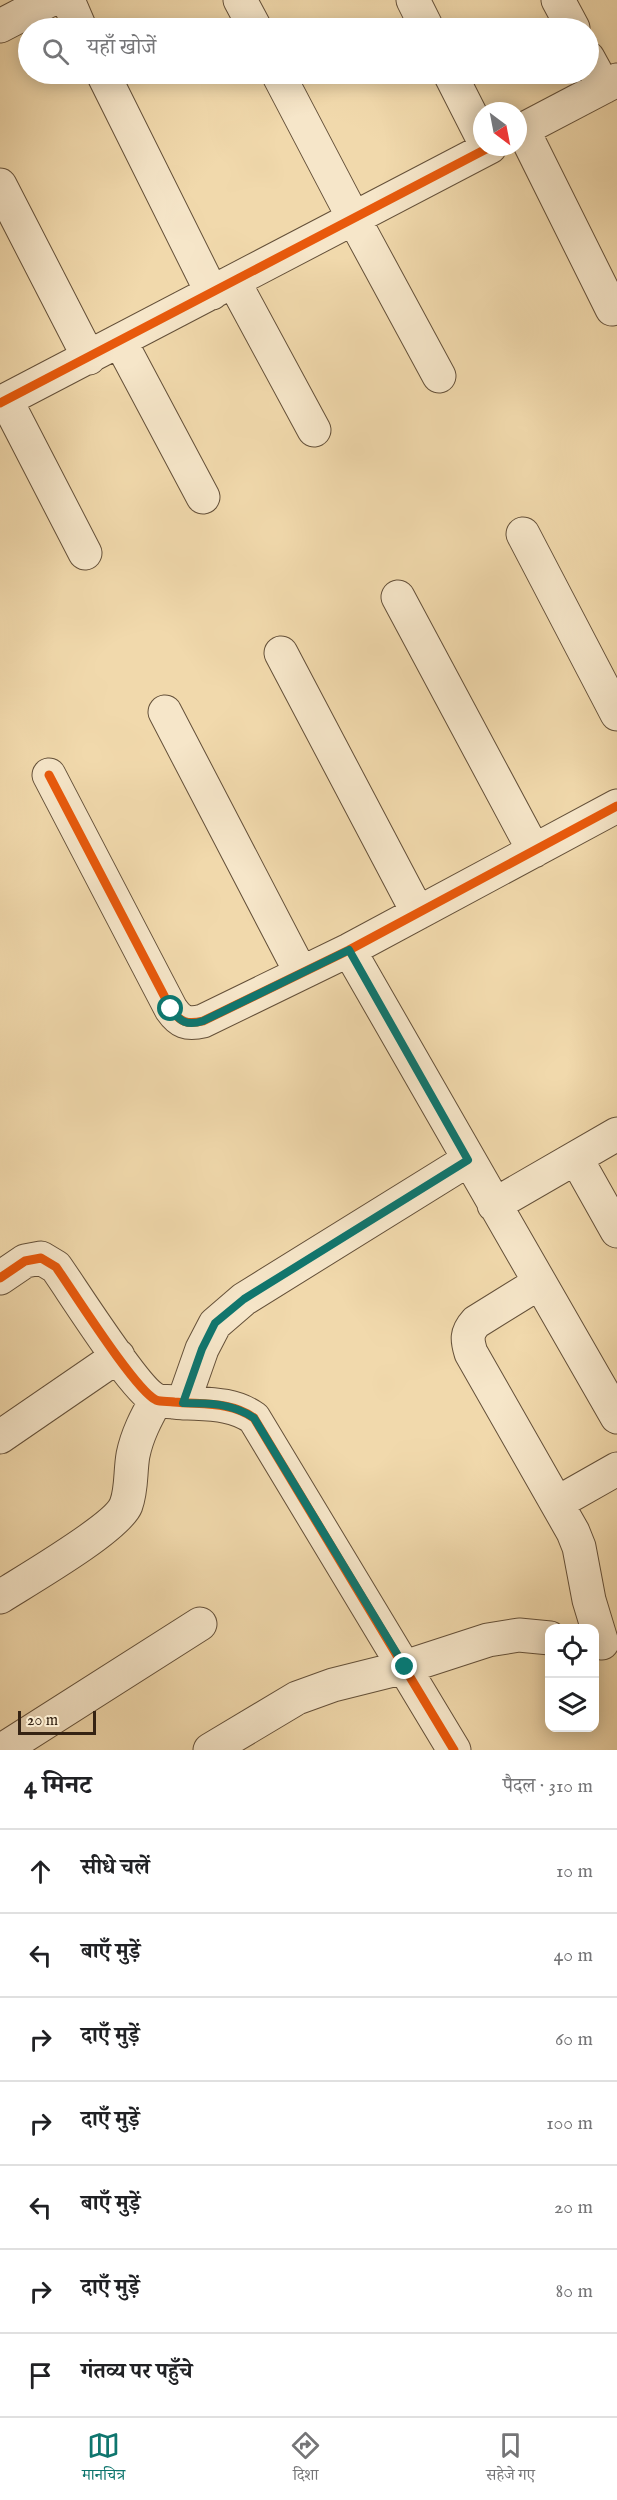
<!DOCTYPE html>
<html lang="hi">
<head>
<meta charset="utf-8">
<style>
  :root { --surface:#fff; --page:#f6f6f6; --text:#202124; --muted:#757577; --line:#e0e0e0; --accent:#0f766e }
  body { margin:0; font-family:"IM FELL English","Noto Serif Devanagari",serif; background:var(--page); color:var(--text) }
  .controls { position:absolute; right:18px; bottom:18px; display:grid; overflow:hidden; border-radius:12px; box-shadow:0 3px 15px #0003 }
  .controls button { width:54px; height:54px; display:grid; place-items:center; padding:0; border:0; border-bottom:2px solid var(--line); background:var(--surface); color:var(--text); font:30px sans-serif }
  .compass { position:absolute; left:473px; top:102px; width:54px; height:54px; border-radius:50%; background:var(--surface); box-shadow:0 3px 15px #0003; rotate:148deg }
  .scale { position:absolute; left:18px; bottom:15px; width:78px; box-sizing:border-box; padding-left:6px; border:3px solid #352313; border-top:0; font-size:16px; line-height:21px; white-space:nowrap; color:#352313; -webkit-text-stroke:4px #f6e6c9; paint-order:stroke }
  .stop { position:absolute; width:18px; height:18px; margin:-14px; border:4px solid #0f766e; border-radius:50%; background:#fff }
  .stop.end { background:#0f766e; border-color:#fff; box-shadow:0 2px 6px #0008 }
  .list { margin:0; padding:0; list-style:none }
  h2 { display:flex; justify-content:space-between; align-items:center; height:78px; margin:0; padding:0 24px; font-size:26px }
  h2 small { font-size:20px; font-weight:400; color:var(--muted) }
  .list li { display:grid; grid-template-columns:39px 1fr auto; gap:18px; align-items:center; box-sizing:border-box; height:84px; padding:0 24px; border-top:2px solid var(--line) }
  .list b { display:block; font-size:22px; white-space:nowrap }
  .list em { font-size:20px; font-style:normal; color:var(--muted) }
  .icon { flex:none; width:33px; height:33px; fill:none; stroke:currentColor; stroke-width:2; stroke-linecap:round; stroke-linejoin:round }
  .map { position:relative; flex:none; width:617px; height:1750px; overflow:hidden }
  .search { position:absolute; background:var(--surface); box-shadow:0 3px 15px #0003; left:18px; right:18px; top:18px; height:66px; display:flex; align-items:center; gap:15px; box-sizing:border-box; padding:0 21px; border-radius:33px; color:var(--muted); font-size:22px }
  .sheet { height:666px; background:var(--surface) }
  nav { display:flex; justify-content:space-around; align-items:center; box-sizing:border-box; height:84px; border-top:2px solid var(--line); background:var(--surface); font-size:16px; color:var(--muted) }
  nav a { display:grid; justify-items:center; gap:3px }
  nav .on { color:var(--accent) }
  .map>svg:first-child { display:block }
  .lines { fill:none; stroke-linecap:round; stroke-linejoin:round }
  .minor-casing { stroke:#645039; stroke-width:35 }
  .minor { stroke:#f6e6c9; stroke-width:33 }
  .cycleway-casing { stroke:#f6e6c9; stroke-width:13 }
  .cycleway { stroke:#e8590c; stroke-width:9 }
  .route { stroke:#0f766e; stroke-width:8 }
</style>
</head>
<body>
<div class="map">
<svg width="617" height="1750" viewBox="0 0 617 1750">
  <rect width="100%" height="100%" fill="#f1d9ac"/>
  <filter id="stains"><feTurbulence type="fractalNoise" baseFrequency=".00333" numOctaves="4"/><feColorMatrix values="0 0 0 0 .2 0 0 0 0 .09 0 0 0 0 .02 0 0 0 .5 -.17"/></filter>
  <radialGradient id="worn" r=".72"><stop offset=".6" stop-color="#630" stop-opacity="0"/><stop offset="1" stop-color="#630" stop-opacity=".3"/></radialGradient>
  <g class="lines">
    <defs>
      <path id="minor" d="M68,0L80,28
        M240,0L255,28
        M413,0L427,28
        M558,0L573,28
        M0,26L50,0
        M588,58L604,87
        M103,74L212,293
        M278,74L354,219L439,376
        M450,74L482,137
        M523,130L612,309
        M518,132L617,80
        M0,185L89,358
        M234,282L314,430
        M120,341L203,497
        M6,400L85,553
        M0,403L490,147
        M523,534L617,714
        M398,597L534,851
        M281,653L418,913
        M165,712L301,973
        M49,775L171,1009C180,1022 187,1025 203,1021L349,950L617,806
        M349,950L617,1417
        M576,1158L617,1231
        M494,1205L617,1134
        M0,1278L25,1261L41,1258L56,1267C73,1291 135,1390 156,1400C161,1402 169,1401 174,1402C202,1405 230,1401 254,1418L454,1750
        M539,1283L476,1322C466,1333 467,1340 471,1353L573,1532L579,1547L589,1600L602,1643
        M183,1403L202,1349L215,1324L244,1299L468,1160
        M0,1437L118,1356
        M557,1503L617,1469
        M0,1597C25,1581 117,1528 126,1505C132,1489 130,1472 133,1455C137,1435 146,1418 156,1400
        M2,1750L200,1624
        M210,1750L297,1698L333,1685L405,1667L488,1640L519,1635L550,1638"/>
    </defs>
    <use href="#minor" class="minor-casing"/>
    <use href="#minor" class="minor"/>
    <defs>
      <path id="cycleway" d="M0,403L490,147
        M49,775L171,1009C180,1022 187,1025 203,1021L349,950L617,806
        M0,1278L25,1261L41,1258L56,1267C73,1291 135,1390 156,1400C161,1402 169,1401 174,1402C202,1405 230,1401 254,1418L454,1750"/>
    </defs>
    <use href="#cycleway" class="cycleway-casing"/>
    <use href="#cycleway" class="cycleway"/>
  </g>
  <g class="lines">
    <path class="route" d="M171,1009C180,1022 187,1026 203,1021L349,950L468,1160L244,1299L215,1323L202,1349L183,1403C208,1403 232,1403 254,1418L405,1667"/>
  </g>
  <rect width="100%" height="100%" filter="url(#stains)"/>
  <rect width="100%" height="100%" fill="url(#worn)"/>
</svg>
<div class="controls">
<button><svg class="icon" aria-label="locate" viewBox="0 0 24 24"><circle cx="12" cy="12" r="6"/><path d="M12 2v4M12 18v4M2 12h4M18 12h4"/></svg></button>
<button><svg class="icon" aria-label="layers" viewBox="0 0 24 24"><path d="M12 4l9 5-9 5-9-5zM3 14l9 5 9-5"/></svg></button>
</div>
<svg class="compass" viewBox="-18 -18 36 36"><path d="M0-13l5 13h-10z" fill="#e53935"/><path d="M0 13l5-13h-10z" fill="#757577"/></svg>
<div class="scale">20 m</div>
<div class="stop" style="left:171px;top:1009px"></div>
<div class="stop end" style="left:405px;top:1667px"></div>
<div class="search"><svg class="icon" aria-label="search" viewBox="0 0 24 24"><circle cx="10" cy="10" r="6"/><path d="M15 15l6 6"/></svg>यहाँ खोजें</div>
</div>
<section class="sheet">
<h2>4 मिनट<small>पैदल · 310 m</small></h2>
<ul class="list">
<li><svg class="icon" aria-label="ahead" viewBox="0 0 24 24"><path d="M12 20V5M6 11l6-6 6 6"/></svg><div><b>सीधे चलें</b></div><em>10 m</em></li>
<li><svg class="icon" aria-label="left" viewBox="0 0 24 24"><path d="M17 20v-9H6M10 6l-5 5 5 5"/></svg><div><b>बाएँ मुड़ें</b></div><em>40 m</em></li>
<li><svg class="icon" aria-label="right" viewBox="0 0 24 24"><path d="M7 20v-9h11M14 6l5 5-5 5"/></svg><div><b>दाएँ मुड़ें</b></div><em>60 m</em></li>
<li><svg class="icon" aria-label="right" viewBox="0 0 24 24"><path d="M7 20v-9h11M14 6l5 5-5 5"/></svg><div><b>दाएँ मुड़ें</b></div><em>100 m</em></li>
<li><svg class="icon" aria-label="left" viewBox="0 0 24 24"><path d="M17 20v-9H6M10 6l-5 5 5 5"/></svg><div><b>बाएँ मुड़ें</b></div><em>20 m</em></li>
<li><svg class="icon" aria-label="right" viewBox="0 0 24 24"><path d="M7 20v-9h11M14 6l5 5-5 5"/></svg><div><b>दाएँ मुड़ें</b></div><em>80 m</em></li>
<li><svg class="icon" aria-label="arrive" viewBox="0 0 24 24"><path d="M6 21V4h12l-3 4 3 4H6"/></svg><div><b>गंतव्य पर पहुँचे</b></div></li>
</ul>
</section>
<nav>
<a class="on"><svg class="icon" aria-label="map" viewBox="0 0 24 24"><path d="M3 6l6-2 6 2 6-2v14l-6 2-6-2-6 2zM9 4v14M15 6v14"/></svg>मानचित्र</a>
<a><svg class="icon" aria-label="directions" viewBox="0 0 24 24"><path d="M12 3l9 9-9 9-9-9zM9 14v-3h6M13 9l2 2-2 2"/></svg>दिशा</a>
<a><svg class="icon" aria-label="saved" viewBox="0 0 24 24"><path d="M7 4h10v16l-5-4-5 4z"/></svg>सहेजे गए</a>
</nav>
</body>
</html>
